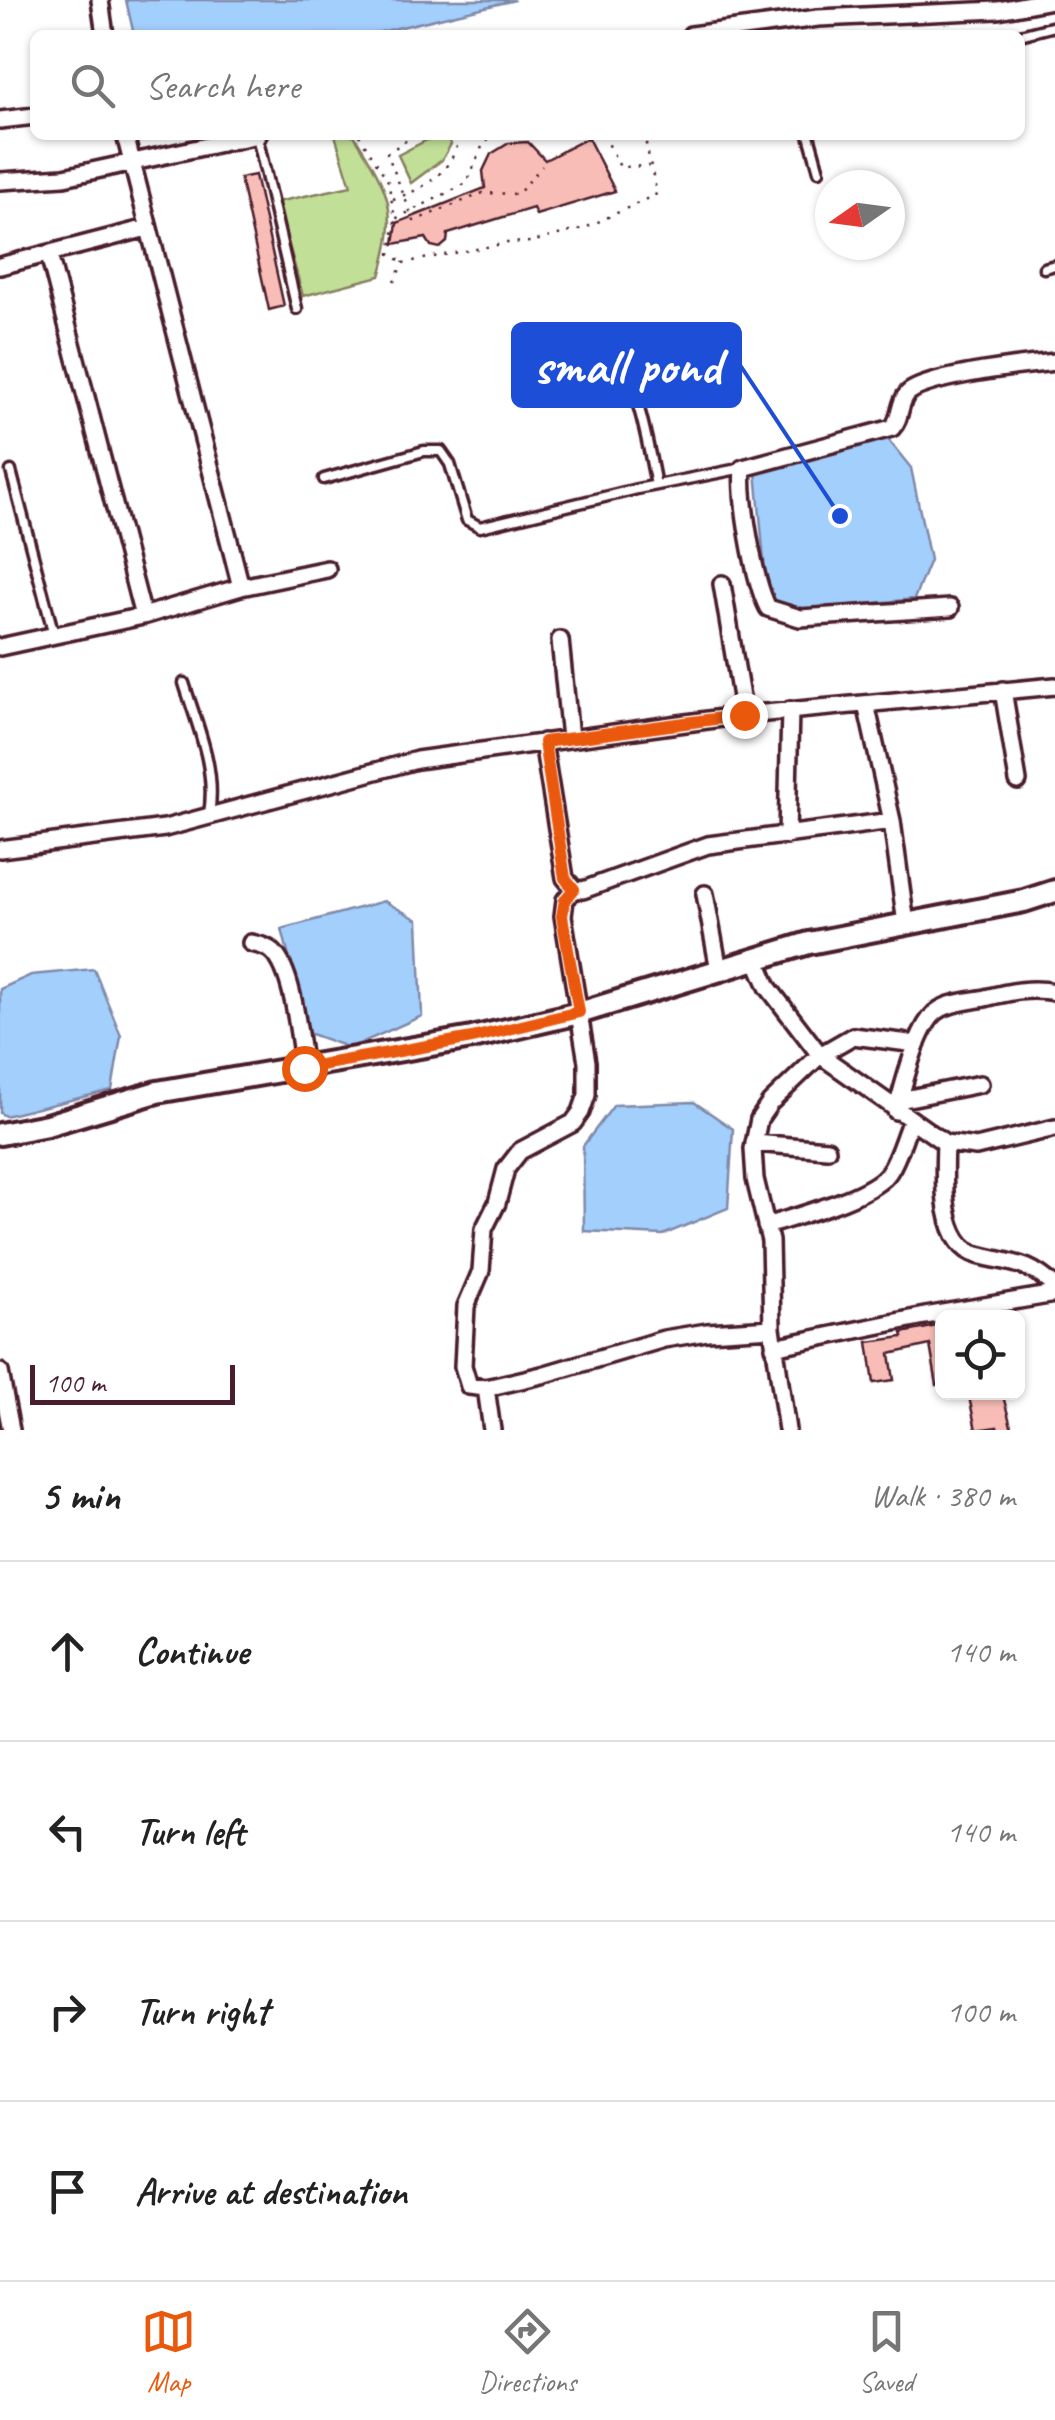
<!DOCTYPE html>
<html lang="en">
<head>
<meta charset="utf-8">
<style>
  :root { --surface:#fff; --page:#f2f2f2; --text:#222; --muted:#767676; --line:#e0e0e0; --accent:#ea580c }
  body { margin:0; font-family:Caveat,sans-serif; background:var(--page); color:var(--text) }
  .controls { position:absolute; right:30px; bottom:30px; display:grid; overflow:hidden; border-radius:15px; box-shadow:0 2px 8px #0004 }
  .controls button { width:90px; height:90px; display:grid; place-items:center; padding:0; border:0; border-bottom:2px solid var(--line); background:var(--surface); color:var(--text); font:50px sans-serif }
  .compass { position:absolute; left:815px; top:170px; width:90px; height:90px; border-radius:50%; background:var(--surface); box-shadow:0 2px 8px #0004; rotate:256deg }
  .scale { position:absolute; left:30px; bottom:25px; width:205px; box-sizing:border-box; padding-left:10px; border:5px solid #4a1f2b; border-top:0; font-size:28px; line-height:35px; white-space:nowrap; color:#4a1f2b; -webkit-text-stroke:8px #fff; paint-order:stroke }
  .stop { position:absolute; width:30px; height:30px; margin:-22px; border:8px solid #ea580c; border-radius:50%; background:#fff }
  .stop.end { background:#ea580c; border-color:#fff; box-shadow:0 2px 10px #0008 }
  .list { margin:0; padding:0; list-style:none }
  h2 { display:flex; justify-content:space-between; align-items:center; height:130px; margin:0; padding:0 40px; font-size:42px }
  h2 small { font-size:32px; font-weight:400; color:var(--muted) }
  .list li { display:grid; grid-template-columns:65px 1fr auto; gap:30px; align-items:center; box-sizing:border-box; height:180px; padding:0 40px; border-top:2px solid var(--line) }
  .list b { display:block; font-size:38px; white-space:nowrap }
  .list em { font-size:32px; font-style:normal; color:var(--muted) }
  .icon { flex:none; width:55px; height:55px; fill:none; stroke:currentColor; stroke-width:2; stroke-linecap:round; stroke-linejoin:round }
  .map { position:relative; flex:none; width:1055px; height:1430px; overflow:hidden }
  .search { position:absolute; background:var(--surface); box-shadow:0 2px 8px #0004; left:30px; right:30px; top:30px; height:110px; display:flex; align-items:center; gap:25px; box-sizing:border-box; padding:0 35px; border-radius:15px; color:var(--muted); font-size:38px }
  .sheet { height:850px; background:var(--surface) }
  nav { display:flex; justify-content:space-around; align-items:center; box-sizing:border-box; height:140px; border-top:2px solid var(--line); background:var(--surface); font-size:28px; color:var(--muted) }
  nav a { display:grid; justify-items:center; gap:5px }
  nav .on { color:var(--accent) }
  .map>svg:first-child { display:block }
  .green { fill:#c1df97; stroke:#867f61; stroke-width:2.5 }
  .water { fill:#a3cffd; stroke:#7f89a9; stroke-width:2.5 }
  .building { fill:#f9bdb7; stroke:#4a1f2b; stroke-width:2.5 }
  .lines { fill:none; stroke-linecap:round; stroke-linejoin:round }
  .service-casing { stroke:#4a1f2b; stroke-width:15 }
  .minor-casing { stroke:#4a1f2b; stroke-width:22 }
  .tertiary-casing { stroke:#4a1f2b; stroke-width:28 }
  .path { stroke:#4a1f2b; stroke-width:2.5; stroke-dasharray:2.5 8; stroke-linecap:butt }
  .service { stroke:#fff; stroke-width:8 }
  .minor { stroke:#fff; stroke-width:15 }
  .tertiary { stroke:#fff; stroke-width:20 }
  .route { stroke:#ea580c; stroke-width:12 }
  .leader { fill:none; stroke:#1d4ed8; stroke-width:4 }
  .callout-dot { fill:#1d4ed8; stroke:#fff; stroke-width:4 }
  .callout { fill:#1d4ed8; stroke:#1d4ed8; stroke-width:4 }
  .callout-label { font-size:52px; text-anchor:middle; font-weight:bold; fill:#fff }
</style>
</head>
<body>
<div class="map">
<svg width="1055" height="1430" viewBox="0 0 1055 1430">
  <rect width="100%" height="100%" fill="#fff"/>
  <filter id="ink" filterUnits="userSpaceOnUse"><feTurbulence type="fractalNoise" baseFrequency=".01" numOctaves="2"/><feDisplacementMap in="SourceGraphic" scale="20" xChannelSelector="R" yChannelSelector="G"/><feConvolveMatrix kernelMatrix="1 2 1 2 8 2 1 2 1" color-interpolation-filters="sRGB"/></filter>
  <g filter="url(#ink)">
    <path class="green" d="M335,135H354C389,191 400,210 380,276L303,296L277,202L351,186Z
      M447,137L451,144L442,160L411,183L398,155L427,140Z"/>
    <path class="water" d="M126,0H515L368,35H134Z
      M887,438L911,468L930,560L914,599L798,611L776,602L766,583L756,471Z
      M384,901L418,920L422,1016L350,1048L308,1033L282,929Z
      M94,969L121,1036L112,1090L5,1116L0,1113V989L31,975Z
      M694,1102L733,1129L728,1208L663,1235L584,1231L583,1146L614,1105Z"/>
    <path class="building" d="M588,138L615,191L536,215L533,208L448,234L447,242L440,248L431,246L426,238L394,244L397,223L485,188L483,171L491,154L509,143L528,142L545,160Z
      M255,175L284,306L269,310L240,178Z
      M942,1325V1384L937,1385L930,1345L890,1354L894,1380L874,1383L868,1342L903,1337L902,1333Z
      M968,1392H1002L1012,1430H998L997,1427L976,1430Z"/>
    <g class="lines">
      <defs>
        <path id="service" d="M1020,35L1055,26
          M809,135L819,171
          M257,136L297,309
          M1044,268L1055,265
          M550,364C568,362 595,355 612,362C638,372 650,459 656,485
          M11,471L54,635
          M324,479L424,451H441L450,464L467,520L480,527L637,489L743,468
          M184,683C197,725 217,769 209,814"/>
        <path id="minor" d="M100,0L105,35
          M691,35L818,18L998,10L1052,0
          M0,120L35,116
          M125,135L241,587
          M0,181L64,177L258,135
          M49,255L143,616
          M0,266L147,228
          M722,584L744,715
          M950,608L800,618L768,608C754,581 740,498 743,468L892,428C902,418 898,403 908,393C927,376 1026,365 1055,362
          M560,640L570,738
          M0,647L143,616L241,587L327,569
          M1003,690L1018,781
          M866,704L892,821L906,924
          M543,742L565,878L574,889L583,890L708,845L892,821
          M787,836L790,710
          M0,849L165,828L417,760L744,715L1055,686
          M574,889L565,900L563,916L587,1062V1095L581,1112L573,1123L520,1151L506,1169L497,1203L484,1229L481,1271L466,1306L463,1366L469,1386L486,1388L542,1375L664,1339L707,1332L772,1328
          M705,894L719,970
          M251,943C259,945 267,946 273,952C294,972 299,1039 304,1068
          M756,959L768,987L820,1055L945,1143L976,1147L1055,1128
          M899,1100L980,1084
          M896,1111C904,1086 917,1023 939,1010C951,1002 971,1001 985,998C1009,992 1030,987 1055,992
          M754,1143L827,1149
          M945,1143C944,1173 939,1245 978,1255C1011,1264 1028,1261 1055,1287
          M766,1226C794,1217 874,1196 889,1172C899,1157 904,1136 911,1120
          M774,1347L925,1316L1055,1294
          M0,1372L11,1430
          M486,1388L492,1430
          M787,1430L772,1328L770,1241L755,1179L753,1149L759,1119L770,1103L820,1055L853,1036L917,1044"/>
        <path id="tertiary" d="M0,1134L47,1125L157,1092L472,1038L579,1013L809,943L1024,901L1055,891"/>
      </defs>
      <use href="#service" class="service-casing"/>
      <use href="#minor" class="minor-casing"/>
      <use href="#tertiary" class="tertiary-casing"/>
      <path class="path" d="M359,135L388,181L395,219L467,183L484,142L501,135
        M415,135L387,153L414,221L483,193L518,194L542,166
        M604,135L620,167L649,166
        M393,199C425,189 450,173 459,140L456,135
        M395,221L390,254L401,261
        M394,282L403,263L507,243L531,242L585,228L657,194L644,135"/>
      <use href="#service" class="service"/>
      <use href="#minor" class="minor"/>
      <use href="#tertiary" class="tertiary"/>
    </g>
  </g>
  <g class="lines" filter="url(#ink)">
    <path class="route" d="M304,1068L472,1038L579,1012L562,916L565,900L574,889L565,878L544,742L744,715"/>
  </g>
  <path class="leader" d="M840 516L740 365"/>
  <circle class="callout-dot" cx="840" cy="516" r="10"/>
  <rect class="callout" x="513" y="324" width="227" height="82" rx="10"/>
  <g class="callout-label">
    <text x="627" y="383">small pond</text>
  </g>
</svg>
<div class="controls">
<button><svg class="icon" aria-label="locate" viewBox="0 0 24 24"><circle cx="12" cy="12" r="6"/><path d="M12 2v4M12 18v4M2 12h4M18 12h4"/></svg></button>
</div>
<svg class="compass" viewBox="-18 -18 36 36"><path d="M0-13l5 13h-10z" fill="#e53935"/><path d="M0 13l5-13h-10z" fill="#767676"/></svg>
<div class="scale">100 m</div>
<div class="stop" style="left:304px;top:1068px"></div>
<div class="stop end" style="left:744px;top:715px"></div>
<div class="search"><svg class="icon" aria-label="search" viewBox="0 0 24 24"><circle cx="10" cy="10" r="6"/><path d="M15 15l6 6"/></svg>Search here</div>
</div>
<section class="sheet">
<h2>5 min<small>Walk · 380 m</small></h2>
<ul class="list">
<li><svg class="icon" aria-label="ahead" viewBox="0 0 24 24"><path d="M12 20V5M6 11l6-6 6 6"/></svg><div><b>Continue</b></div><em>140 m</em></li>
<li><svg class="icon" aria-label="left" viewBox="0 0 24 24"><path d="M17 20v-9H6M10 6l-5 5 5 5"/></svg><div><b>Turn left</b></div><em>140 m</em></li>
<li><svg class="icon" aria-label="right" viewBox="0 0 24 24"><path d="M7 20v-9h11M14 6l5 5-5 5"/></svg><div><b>Turn right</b></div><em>100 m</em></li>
<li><svg class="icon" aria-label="arrive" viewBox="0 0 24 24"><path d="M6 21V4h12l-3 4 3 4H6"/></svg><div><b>Arrive at destination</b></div></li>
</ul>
</section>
<nav>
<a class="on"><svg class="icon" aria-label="map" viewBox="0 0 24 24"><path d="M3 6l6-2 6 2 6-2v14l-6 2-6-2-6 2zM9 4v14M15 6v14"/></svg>Map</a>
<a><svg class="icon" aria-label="directions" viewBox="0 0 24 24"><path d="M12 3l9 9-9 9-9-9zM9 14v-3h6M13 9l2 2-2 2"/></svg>Directions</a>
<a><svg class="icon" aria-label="saved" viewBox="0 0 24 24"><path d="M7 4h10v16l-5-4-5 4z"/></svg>Saved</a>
</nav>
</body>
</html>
